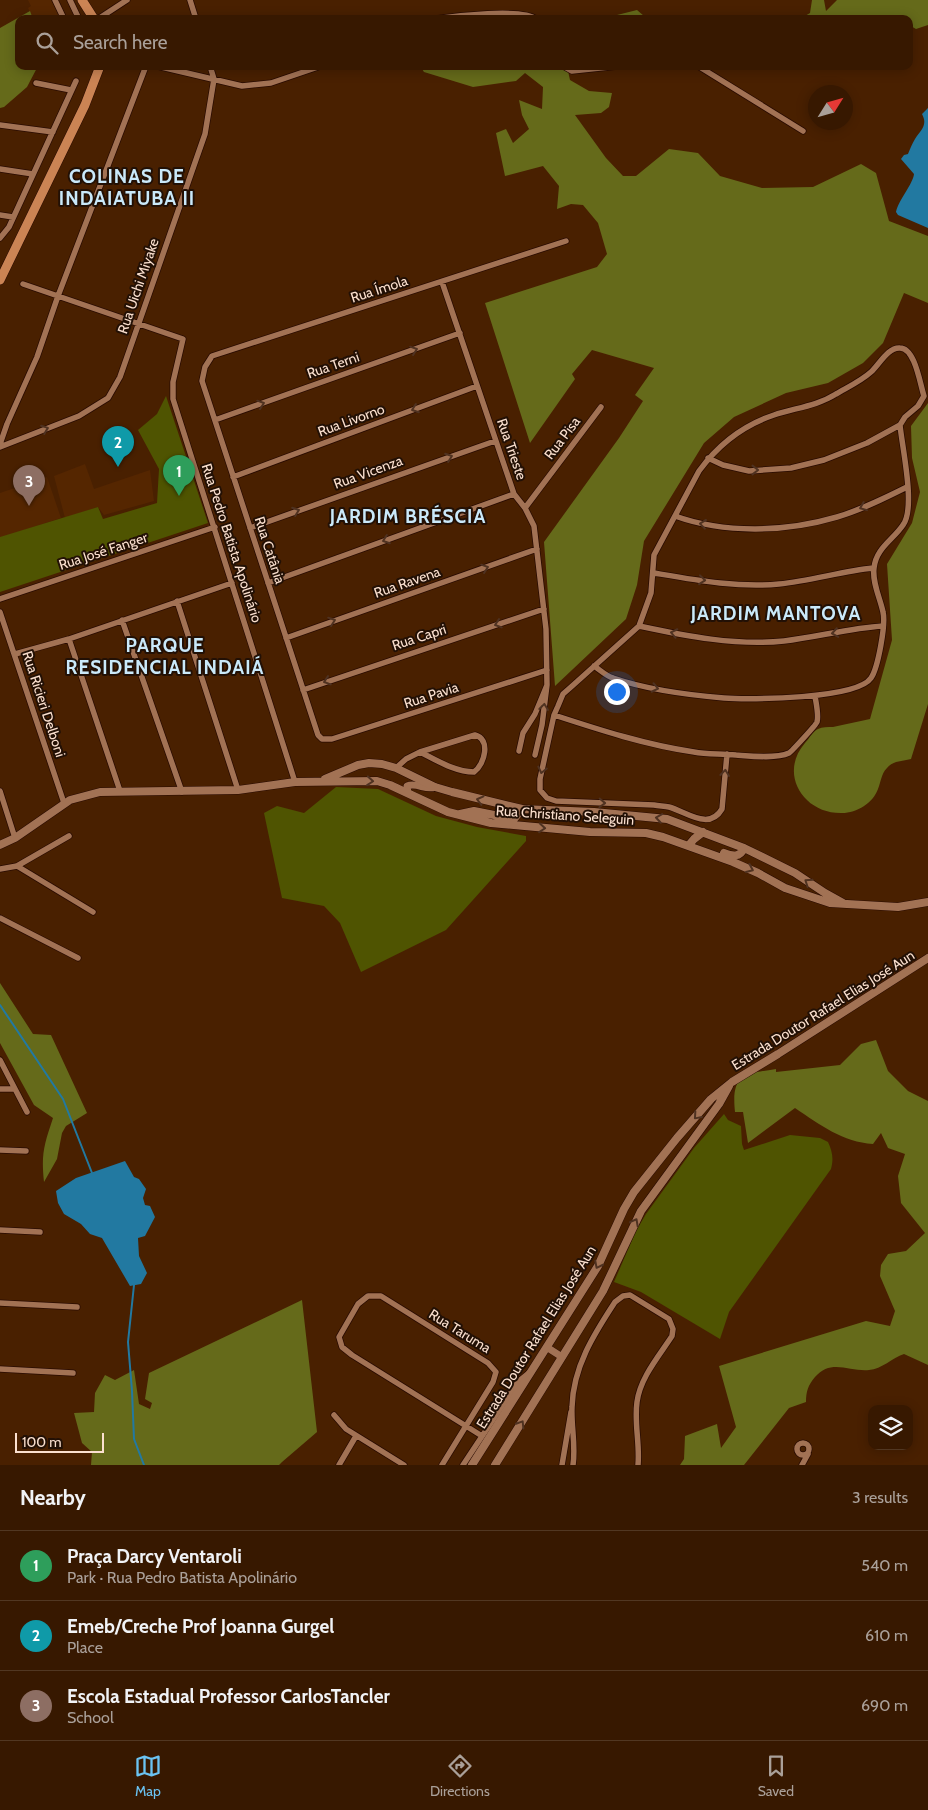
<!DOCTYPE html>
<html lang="en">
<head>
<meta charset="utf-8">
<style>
  :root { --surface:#371800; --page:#3e210a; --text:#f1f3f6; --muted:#aaa099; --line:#513722; --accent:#6bc3f2 }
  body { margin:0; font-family:Cabin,sans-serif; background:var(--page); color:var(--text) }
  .controls { position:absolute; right:15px; bottom:15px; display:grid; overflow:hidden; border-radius:10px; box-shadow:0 2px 12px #0003 }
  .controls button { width:45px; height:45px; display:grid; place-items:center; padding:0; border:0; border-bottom:1px solid var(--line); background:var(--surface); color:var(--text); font:25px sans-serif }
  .compass { position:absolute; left:808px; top:85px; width:45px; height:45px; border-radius:50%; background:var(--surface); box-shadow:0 2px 12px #0003; rotate:53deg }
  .scale { position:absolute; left:15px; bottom:12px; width:89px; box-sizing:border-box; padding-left:5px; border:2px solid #fbe0cf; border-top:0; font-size:14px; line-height:18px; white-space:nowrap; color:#fbe0cf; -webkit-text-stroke:4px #221005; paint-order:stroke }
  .you { position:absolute; left:616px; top:691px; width:18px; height:18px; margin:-12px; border:4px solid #fff; border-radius:50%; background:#1a73e8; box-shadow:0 0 0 8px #1a73e833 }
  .badge { display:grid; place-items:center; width:32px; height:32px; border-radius:50%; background:var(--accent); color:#fff; font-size:16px; font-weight:700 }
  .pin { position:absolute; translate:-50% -41px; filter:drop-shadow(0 1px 2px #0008) }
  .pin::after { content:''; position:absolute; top:26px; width:18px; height:15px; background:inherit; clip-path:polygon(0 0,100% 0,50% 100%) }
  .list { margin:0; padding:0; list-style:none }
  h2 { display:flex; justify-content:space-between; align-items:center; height:65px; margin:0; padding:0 20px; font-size:21px }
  h2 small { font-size:16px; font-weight:400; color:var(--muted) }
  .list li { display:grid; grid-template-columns:32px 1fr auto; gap:15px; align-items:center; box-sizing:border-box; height:70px; padding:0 20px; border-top:1px solid var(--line) }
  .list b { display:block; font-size:19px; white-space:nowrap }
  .list p { margin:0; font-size:16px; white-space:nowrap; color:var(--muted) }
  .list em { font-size:16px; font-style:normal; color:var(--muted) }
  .icon { flex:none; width:28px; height:28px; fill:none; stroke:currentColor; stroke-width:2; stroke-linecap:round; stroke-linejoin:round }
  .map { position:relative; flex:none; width:928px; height:1465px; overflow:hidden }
  .search { position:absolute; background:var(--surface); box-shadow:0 2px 12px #0003; left:15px; right:15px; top:15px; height:55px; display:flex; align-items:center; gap:12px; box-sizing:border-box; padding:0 18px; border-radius:10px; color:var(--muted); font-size:19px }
  .sheet { height:275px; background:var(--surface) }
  nav { display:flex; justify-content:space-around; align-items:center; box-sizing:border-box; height:70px; border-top:1px solid var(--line); background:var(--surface); font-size:14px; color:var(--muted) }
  nav a { display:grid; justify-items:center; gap:2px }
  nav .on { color:var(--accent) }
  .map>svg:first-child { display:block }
  .built { fill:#552600 }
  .green { fill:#4f5401 }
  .forest { fill:#656a1a }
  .water { fill:#2279a1 }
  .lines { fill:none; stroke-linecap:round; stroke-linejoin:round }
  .stream { stroke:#2279a1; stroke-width:2 }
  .minor-casing { stroke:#290b00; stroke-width:7 }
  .tertiary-casing { stroke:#290b00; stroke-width:8 }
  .secondary-casing { stroke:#290b00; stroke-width:9 }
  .primary-casing { stroke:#290b00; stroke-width:10 }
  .minor { stroke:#a27254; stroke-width:5.5 }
  .tertiary { stroke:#a27254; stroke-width:7 }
  .secondary { stroke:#a27254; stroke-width:8 }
  .primary { stroke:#cb8454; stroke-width:9 }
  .oneway { stroke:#4f3221 }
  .labels { text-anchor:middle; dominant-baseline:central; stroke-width:4; stroke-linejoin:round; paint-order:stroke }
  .street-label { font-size:14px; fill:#fbe0cf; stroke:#221005 }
  .district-label { font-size:19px; font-weight:bold; letter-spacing:1px; fill:#cae9fa; stroke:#221005 }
</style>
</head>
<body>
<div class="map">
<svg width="928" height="1465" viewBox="0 0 928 1465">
  <rect width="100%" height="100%" fill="#492000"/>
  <path class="built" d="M28,0H51L61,19H33L28,8L31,6Z
    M85,464L94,489L150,470L154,501L104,515L98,507L65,518L54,476Z
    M47,477L61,518L0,538V493Z"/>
  <path class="green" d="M166,396L208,523L0,592V537L98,507L103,519L157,503L159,469L138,430L157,414Z
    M336,787L378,789L436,816L477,827L526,836V841L446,930L361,972L340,923L324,906L282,898L264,813L277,806L304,813Z
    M724,1114L728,1120L741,1126L742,1144L744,1150L790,1135L820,1138L828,1142C832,1151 834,1158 831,1169L729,1312L720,1339L641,1292L614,1282L636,1231L646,1214L694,1148Z"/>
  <path class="forest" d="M812,0H824L826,11L837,0H928V25L916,29L909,25V19L898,17L897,19H800L810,13Z
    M637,10L644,16V19H601Z
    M30,11L33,19H19V66H38L27,87L4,107L0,108V28Z
    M420,66H590L568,71L570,80L589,91L612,93L609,107L601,113L575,115L606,158L623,176H636L669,149L698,153L720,176L762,188L813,187L861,164L876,173L889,221L928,236V303L904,293L883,343L863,363L828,383L786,393L734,417L704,443L644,541L637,585L626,619L555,686L544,542L619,438L643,401L635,395L654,368L592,350L572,374L575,379L530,443L485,303L597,267L607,254L598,223L583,205L571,204L557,209L559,186L543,166L505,176L496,133L506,129L513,143L529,129L522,115L519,100L542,109L543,87L525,73L516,81L473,87L424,72Z
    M928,403V704L911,759C903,761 892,761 887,768C881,774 881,782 878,789C873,803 857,813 842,813C804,814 778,774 805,743C809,739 813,731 818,729C822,727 828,727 833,727C845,724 858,722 870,719L892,640L887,564L912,523L920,492L912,458L911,426Z
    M0,983L33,1034L51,1035L87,1113L66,1126L62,1133L57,1159L44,1182C41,1154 44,1145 53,1118L34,1105L0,1043Z
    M876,1040L888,1071L908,1091L928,1101V1365L904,1354C892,1358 882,1369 869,1370C850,1372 831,1358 815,1377C808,1385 806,1392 806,1402L789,1408L744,1465H680L684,1459L685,1436L717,1424L721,1448L736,1427L719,1366L866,1321L890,1326L895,1311L880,1276L881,1265L888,1254L906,1251L925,1233L901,1203L898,1176L905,1154L888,1148L881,1133L873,1144C843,1142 820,1125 795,1108L748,1143L743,1112H735C731,1074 744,1074 776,1069V1072L840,1065L861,1044Z
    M302,1300L317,1432L282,1462L279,1465H91L92,1452L82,1443L74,1413L94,1412L95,1393L105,1375L115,1380L134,1370L139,1404L150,1409L152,1403L145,1399L149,1373Z"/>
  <path class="water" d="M928,108V228L898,215L896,212C899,199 913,184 914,174L901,159L904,155L908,154C910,149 912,144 915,139C921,130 928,125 922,114Z
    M125,1161L134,1177L139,1179L146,1189L143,1198L145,1205L150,1206L155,1217L145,1236L138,1238L139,1256L147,1273L141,1284L130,1286L102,1238L90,1234L81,1224L64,1214L58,1203L56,1191L76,1178Z"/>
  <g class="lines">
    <path class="stream" d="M0,1005L63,1099L92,1173
      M134,1285L128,1342L132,1391L134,1439L144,1465"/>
    <defs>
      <path id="minor" d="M55,0L64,19
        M70,0L79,19
        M190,0L196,19
        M98,19L127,0
        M434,19C454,16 523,8 536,19
        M157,66L242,86L271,83L321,66
        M563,66L572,71L619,66
        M698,66L803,131
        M36,83L71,90
        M0,125L53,132
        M0,169L33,174
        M0,215L13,217
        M0,238L9,227L76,81
        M442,282L514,494L525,508L534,526L546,629L547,685
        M23,284L183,339L173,382V399L295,782
        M215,420L460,333
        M0,444L7,424L37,357L58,296L146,66
        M0,447L79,416L108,398L120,377L205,134L214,79L210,66
        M708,458L723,465L749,471L791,468L824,460L867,443L900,425L905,417L918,406L924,396C920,384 915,348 900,348C888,347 879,365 871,372C861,381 848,387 836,394C817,406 795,408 774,415C744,425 718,445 699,471L654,555L651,593L639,626L571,687L563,694L558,706L554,715L540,779V790L547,798L556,801L654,805C659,806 664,806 669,807C687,812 709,831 722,809L727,754
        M233,477L477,386
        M525,508L601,407
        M675,516C725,534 786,532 837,517C861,510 885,498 907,487
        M250,528L495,441
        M654,573C695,580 738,588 779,584C811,581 842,571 873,568
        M268,583L514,494
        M0,599L215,527
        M177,601L238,790
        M0,612L64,803
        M122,620L182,792
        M639,626C686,636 736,646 784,641C818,637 850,628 883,626
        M286,638L537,549
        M69,639L120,791
        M15,654L69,639L232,583
        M594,666C600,670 606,676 613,678C648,690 688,695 724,698C750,700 857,699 871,678C878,668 886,624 883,612C880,598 872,582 874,568C876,548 893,540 903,525C916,508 902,447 900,425
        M547,670L332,739H322L318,735L202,381L205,367L212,356L566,241
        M303,690L544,609
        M554,715C600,730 646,745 694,752C708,755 722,753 736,755C750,756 776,759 789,753C791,752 816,725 817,722C819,715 816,703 815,696
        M519,751L523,733L535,714L547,685L542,725L535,755
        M396,768L406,759L420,752L475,735C491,739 485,764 474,772C455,772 436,760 420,752
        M0,791L15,838
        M17,866L93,912
        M0,869L17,866L69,836
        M0,918L78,958
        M0,1060L27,1112
        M0,1089H14
        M0,1150L26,1151
        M0,1230L40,1232
        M0,1303L77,1307
        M0,1369L73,1373
        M334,1415L346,1429L404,1465
        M797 1449a6 6 0 1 1 12 0a6 6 0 1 1-12 0Z
        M339,1465L356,1436
        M442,1465L493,1382L496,1372L488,1363L381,1296H368L358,1304L339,1337L342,1347L352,1355L466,1426L482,1436
        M463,1465L518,1382L529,1373
        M562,1465L571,1412
        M573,1465C576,1445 571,1426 572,1407C573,1367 594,1334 615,1302L623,1296L630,1295L669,1319L673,1329L672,1336C659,1356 640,1378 637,1402C634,1423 640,1444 638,1465
        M802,1465L808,1454"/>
      <path id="tertiary" d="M408,793L407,786C417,782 426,791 435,787
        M548,1348L562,1357"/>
      <path id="secondary" d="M325,779L358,765L369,763L382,764L396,768L435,787L452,792L522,809L594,812L667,819L744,848L795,873L825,893L843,903
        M460,814L474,811L514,819L522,809
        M0,845L15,838L70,800L100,792L238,790L295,782L377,781L390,785L448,812L491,823L590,832L646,833L663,837L733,862L758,873L785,888L830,903L898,907L928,902
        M689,845L694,839L703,832
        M724,853C732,856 740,858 744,848
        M472,1465L598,1266L624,1209L634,1192L677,1138L711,1099L732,1082L778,1054L928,958
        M495,1465L603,1291L641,1211L719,1104L729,1086"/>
      <path id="primary" d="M82,0L94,19
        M0,280L85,105L100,66"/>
    </defs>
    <use href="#minor" class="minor-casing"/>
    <use href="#tertiary" class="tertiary-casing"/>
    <use href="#secondary" class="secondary-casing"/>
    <use href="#primary" class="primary-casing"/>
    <use href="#minor" class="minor"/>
    <use href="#tertiary" class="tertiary"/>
    <use href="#secondary" class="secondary"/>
    <use href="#primary" class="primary"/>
  </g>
  <defs><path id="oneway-chevron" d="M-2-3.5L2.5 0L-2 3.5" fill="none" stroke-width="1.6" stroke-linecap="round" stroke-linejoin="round" transform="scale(1.25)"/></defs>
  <g class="oneway">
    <use href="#oneway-chevron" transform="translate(414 350) rotate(-19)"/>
    <use href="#oneway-chevron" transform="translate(261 404) rotate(-19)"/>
    <use href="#oneway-chevron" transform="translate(415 409) rotate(160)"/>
    <use href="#oneway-chevron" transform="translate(45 429) rotate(-21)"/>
    <use href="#oneway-chevron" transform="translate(449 457) rotate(-20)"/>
    <use href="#oneway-chevron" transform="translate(755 470)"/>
    <use href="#oneway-chevron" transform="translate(863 507) rotate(158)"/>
    <use href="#oneway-chevron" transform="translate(296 511) rotate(-20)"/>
    <use href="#oneway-chevron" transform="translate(703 524) rotate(-173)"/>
    <use href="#oneway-chevron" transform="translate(386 540) rotate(160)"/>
    <use href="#oneway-chevron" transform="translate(485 568) rotate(-19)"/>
    <use href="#oneway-chevron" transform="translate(702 580) rotate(6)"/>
    <use href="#oneway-chevron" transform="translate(332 621) rotate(-19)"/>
    <use href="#oneway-chevron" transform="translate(498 624) rotate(162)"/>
    <use href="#oneway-chevron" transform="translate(674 633) rotate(-168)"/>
    <use href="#oneway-chevron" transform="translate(835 633) rotate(171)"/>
    <use href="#oneway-chevron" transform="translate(327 681) rotate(162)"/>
    <use href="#oneway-chevron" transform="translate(655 688) rotate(12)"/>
    <use href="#oneway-chevron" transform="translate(544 707) rotate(-83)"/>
    <use href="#oneway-chevron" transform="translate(542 770) rotate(103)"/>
    <use href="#oneway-chevron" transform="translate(725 773) rotate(-84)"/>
    <use href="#oneway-chevron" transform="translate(370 781) rotate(5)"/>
    <use href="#oneway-chevron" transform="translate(480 800) rotate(-166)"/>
    <use href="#oneway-chevron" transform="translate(602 803) rotate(2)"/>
    <use href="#oneway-chevron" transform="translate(659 818) rotate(-171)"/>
    <use href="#oneway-chevron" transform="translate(542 828) rotate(5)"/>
    <use href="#oneway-chevron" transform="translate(750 869) rotate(24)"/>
    <use href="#oneway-chevron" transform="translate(808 882) rotate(-146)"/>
    <use href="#oneway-chevron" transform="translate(697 1116) rotate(131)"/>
    <use href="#oneway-chevron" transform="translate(635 1222) rotate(-62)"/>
    <use href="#oneway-chevron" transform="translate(598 1265) rotate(117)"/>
    <use href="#oneway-chevron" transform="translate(521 1424) rotate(-58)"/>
  </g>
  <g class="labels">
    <g class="street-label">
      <text transform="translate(138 286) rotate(-71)">Rua Uichi Miyake</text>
      <text transform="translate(379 289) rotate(-18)">Rua Ímola</text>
      <text transform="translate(333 365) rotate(-19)">Rua Terni</text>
      <text transform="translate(351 420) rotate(-20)">Rua Livorno</text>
      <text transform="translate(562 438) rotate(-53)">Rua Pisa</text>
      <text transform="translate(512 449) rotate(71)">Rua Trieste</text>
      <text transform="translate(368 472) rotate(-20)">Rua Vicenza</text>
      <text transform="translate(232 543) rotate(72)">Rua Pedro Batista Apolinário</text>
      <text transform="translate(270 550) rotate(72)">Rua Catânia</text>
      <text transform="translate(103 551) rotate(-18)">Rua José Fanger</text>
      <text transform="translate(407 582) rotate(-19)">Rua Ravena</text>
      <text transform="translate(419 637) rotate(-18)">Rua Capri</text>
      <text transform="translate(431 695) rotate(-18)">Rua Pavia</text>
      <text transform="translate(44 704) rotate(72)">Rua Ricieri Delboni</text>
      <text transform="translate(565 815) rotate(4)">Rua Christiano Seleguin</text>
      <text transform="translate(823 1010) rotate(-32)">Estrada Doutor Rafael Elias José Aun</text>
      <text transform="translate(460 1331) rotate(32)">Rua Taruma</text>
      <text transform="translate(536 1337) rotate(-58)">Estrada Doutor Rafael Elias José Aun</text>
    </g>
    <g class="district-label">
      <text x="127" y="176">COLINAS DE<tspan x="127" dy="22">INDAIATUBA II</tspan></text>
      <text x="408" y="516">JARDIM BRÉSCIA</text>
      <text x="776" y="613">JARDIM MANTOVA</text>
      <text x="165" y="645">PARQUE<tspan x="165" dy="22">RESIDENCIAL INDAIÁ</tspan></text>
    </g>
  </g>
</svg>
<div class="controls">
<button><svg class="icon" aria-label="layers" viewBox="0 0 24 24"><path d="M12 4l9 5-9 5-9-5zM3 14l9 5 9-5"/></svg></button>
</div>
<svg class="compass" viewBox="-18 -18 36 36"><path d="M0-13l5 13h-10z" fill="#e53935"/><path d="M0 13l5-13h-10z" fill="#aaa099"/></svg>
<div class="scale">100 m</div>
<div class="you"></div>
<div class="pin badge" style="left:179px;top:496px;background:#2e9e5b">1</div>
<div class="pin badge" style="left:118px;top:467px;background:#0f9aa8">2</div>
<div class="pin badge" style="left:29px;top:506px;background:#8d6e63">3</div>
<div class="search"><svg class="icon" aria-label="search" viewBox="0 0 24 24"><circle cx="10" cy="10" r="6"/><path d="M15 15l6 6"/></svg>Search here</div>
</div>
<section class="sheet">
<h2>Nearby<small>3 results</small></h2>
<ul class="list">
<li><span class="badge" style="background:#2e9e5b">1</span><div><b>Praça Darcy Ventaroli</b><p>Park · Rua Pedro Batista Apolinário</p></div><em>540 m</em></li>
<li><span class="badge" style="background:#0f9aa8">2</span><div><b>Emeb/Creche Prof Joanna Gurgel</b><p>Place</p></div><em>610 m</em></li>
<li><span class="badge" style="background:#8d6e63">3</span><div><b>Escola Estadual Professor CarlosTancler</b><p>School</p></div><em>690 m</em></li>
</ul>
</section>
<nav>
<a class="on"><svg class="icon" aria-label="map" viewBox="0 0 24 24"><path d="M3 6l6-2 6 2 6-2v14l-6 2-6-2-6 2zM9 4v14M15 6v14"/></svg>Map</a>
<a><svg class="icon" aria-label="directions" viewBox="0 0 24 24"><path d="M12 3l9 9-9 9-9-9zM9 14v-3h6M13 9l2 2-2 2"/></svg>Directions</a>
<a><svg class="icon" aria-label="saved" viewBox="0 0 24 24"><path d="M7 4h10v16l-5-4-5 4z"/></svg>Saved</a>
</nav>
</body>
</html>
